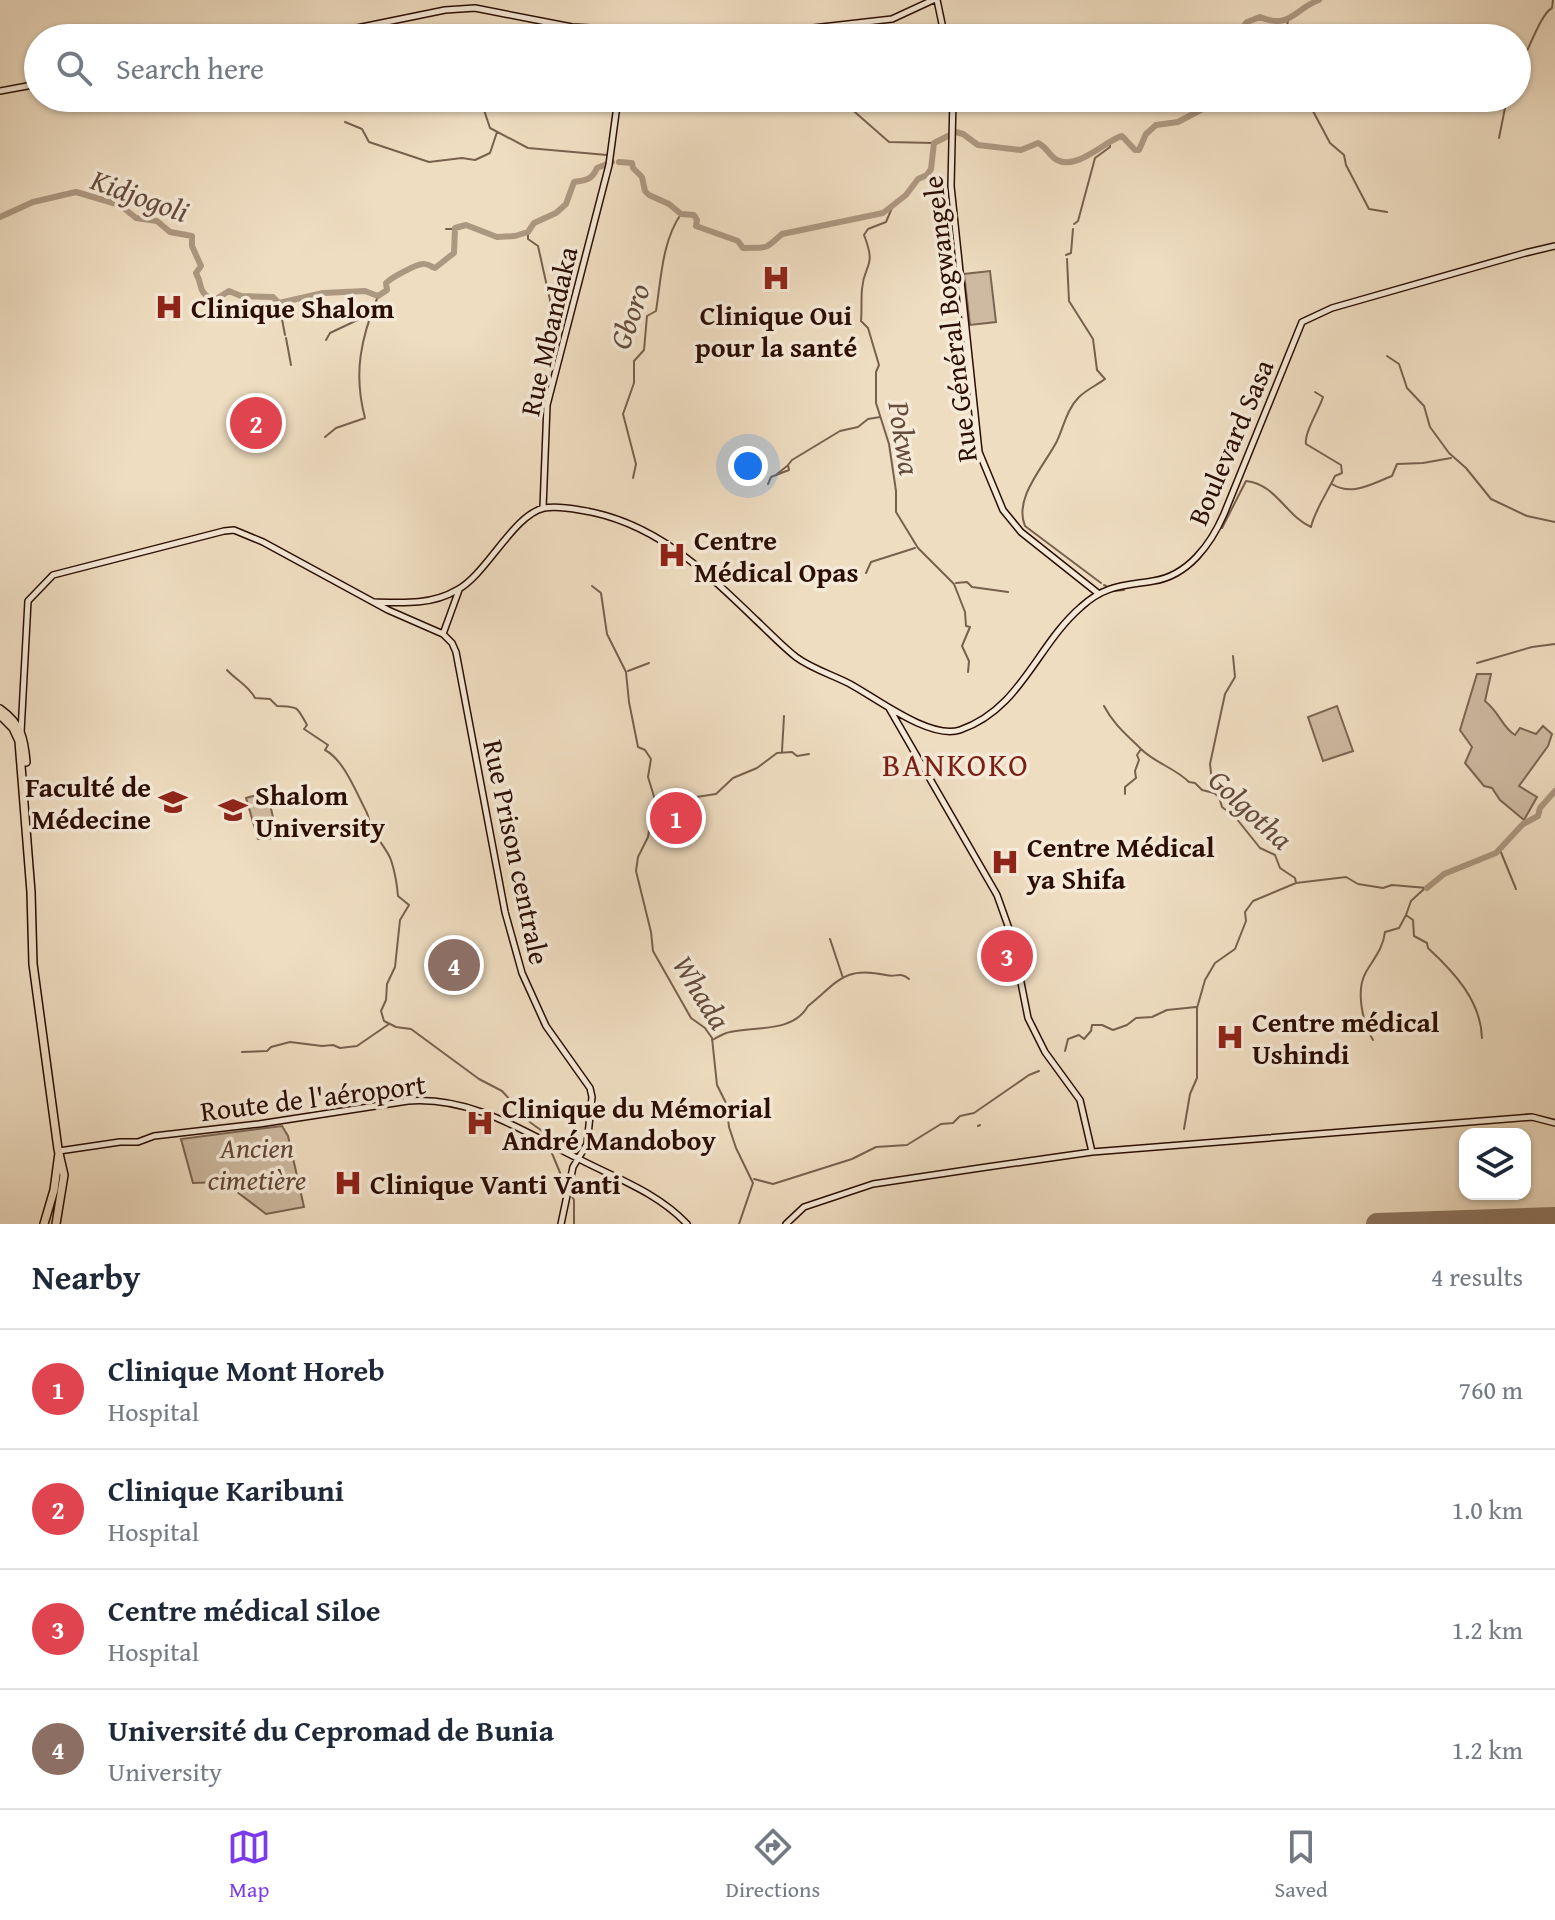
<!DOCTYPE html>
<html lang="en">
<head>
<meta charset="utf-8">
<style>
  :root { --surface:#fff; --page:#f6f6f7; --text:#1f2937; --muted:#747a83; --line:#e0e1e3; --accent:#7c3aed }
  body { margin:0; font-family:"Gentium Book Plus",serif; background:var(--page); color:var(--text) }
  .controls { position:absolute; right:24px; bottom:24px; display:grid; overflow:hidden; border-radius:16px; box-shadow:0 2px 6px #0004 }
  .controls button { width:72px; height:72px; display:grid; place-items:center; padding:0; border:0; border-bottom:2px solid var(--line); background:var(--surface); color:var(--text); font:40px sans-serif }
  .you { position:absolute; left:748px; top:466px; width:28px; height:28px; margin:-20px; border:6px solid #fff; border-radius:50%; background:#1a73e8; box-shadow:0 0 0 12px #1a73e833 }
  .badge { display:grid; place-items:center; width:52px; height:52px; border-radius:50%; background:var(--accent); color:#fff; font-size:26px; font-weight:700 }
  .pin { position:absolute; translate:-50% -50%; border:4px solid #fff; box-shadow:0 2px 8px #0006 }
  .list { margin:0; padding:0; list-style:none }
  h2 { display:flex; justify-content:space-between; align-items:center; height:104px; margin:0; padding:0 32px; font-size:34px }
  h2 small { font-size:26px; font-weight:400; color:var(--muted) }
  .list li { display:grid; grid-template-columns:52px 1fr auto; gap:24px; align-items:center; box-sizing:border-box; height:120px; padding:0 32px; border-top:2px solid var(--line) }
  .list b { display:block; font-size:30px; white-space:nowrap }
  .list p { margin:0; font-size:26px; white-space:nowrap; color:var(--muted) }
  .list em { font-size:26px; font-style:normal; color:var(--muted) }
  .icon { flex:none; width:44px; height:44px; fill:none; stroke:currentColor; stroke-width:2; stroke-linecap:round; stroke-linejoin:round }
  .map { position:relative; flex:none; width:1555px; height:1224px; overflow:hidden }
  .search { position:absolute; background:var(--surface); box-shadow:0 2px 6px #0004; left:24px; right:24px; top:24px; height:88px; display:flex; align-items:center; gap:20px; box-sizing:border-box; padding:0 28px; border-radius:44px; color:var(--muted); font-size:30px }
  .sheet { height:584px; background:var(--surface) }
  nav { display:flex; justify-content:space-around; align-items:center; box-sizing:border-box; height:112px; border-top:2px solid var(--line); background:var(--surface); font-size:22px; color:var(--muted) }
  nav a { display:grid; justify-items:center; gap:4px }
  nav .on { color:var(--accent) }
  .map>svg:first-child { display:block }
  .green { fill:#cebaa1; stroke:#7c6452; stroke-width:2 }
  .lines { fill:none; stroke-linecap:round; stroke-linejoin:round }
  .stream { stroke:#78604e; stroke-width:2 }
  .river { stroke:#ac9780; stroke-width:6 }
  .taxiway { stroke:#8d7662; stroke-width:9 }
  .runway { stroke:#8d7662; stroke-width:22 }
  .secondary-casing { stroke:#2b0e03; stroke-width:8 }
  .primary-casing { stroke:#2b0e03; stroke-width:10 }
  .secondary { stroke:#f5e9d7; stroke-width:5 }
  .primary { stroke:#efddc1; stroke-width:7 }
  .labels { text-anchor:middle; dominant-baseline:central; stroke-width:7; stroke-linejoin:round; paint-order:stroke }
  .poi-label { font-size:28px; font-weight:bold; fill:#2b0e03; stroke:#f5e9d7; text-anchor:start }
  .street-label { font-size:28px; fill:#2b0e03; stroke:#f5e9d7 }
  .park-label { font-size:28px; font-style:italic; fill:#644a3a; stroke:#f5e9d7 }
  .water-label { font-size:30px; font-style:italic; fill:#654c3b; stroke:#f5e9d7 }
  .quarter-label { font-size:32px; letter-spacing:2px; fill:#7a1f14; stroke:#f5e9d7 }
</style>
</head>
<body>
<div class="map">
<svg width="1555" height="1224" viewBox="0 0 1555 1224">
  <rect width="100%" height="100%" fill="#efddc1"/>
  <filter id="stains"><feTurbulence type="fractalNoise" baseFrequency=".0025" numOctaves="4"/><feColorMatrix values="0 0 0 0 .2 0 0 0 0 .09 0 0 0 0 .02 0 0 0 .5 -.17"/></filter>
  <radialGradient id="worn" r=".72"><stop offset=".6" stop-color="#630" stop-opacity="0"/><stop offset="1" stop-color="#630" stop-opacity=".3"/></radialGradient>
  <path class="green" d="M990,271L996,322L970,325L964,274Z
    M1477,674H1491L1485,701C1500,713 1502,727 1515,735L1520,728L1536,734L1543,726L1552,734L1548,746L1519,786L1537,797L1524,820L1500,800L1492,788L1484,786L1465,763L1472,747L1460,730Z
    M1337,706L1353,751L1323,761L1308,717Z
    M267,792L278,838L258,839L246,798Z
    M282,1126L288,1136L304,1207L266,1214L224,1182L193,1183L181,1139Z"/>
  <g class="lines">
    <path class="stream" d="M1285,38L1288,20
      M1517,70C1527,56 1540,14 1552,8L1553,0
      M480,98L490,128L528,148L607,155L608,159
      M1306,98L1330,143L1344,155L1346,165L1369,209L1387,212
      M840,99L889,142L934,143
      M345,122L362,129L369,142L429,162L462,158L475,160L490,153L497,132
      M1499,138L1507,98
      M894,203L886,222L868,229L864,235C877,268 864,263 862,289C861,299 862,310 861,321L868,328L879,365L876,372V403L889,444L896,491V512L918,548L954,584L965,612L966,626L970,627L962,646L969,661L968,672
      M1074,224L1078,221L1095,158L1110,147V144
      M446,229H454
      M528,232V239L538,246L550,300L548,332
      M1066,255L1071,253L1073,229
      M1067,259L1069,301L1093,339L1097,370L1105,379C1097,385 1086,390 1079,397C1067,409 1064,426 1057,441C1045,465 1013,498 1025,526L1101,583
      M279,303L285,335
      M286,338L291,365
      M326,340L330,333L368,315
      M1387,356L1399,364L1407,388L1424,406L1430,427L1449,453L1466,468L1491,499L1527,516L1555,522
      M325,437L336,428L365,418C353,373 361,338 378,296
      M777,474L787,466
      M633,478L636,464L623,414L634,383V361L644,350L647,316L656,311C661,280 662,241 681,214
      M768,484L771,477L789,470L788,465L792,460L840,431L858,427L868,419L880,417
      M1332,484C1352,497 1373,483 1392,476L1397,464L1423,463L1451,458
      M1222,528L1246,481C1276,484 1287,517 1311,527C1314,512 1328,491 1335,476L1342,473L1341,465L1306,444C1304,433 1319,410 1323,397L1315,392
      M866,573L871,562L915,548
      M956,583L967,582L972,587L1008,592
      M1104,585L1106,586
      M592,586L601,593L607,634L626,672L629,702L638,747L645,750L651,759L648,777L656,803L651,820
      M1114,591L1124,590
      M1477,663L1532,647L1555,644
      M227,670C236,680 249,686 255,698L270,699L277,706C298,707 296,705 307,725L304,729L328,745L325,750C344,760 356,792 366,811C369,816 369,823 372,829C377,839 387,849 391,860C395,872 397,884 398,896L409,905L400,920L395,967L387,984L386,1000L381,1011L384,1021L396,1027L411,1029L479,1079L502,1091L531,1123L552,1138V1142
      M628,671L649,663
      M1104,706C1114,725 1126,734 1141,749C1155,763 1175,768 1189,782L1195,783L1202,790L1214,793L1219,797L1222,807L1236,818L1260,848L1275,855L1280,868L1295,878L1296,883
      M782,751L784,716
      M1213,790L1210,764L1225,694L1235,677L1233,656
      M1125,794V787L1136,778L1135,771L1139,760L1137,755L1141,749
      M657,803L716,794L733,778L757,768L777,753L792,752L797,756L809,754
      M650,825L648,837L638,857L636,871L651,932L653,951L691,1018L705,1028L712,1038L717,1085L726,1103L729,1127L736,1148L753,1183L739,1224
      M1500,850L1516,889
      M1424,889L1411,901L1406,915L1413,920L1414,936L1427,943L1428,948C1454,972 1481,1001 1482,1038
      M830,939L843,978
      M712,1040C718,1037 724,1033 730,1032C756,1026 793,1033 808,1006C839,981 844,966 886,975C896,978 900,971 909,979
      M1373,1040C1363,1023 1355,991 1366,972C1374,958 1383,949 1385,932L1399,928L1406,915
      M1065,1051L1068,1039L1079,1035L1084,1039L1091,1031L1092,1025H1102L1113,1030L1127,1025L1136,1018L1152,1017L1167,1010L1196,1007
      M242,1052L267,1051L271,1047L290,1042L322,1046L333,1045L340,1048L357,1046L389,1024
      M978,1126L980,1125
      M1184,1129L1190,1094L1197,1078V1008L1205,980L1215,963L1235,949L1246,921L1245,912L1253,901L1296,883L1346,877L1358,884L1383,888L1392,885L1427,888
      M551,1151L566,1187
      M754,1179L773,1184L852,1159L876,1147L907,1145L941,1124L953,1123L960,1116L974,1113L1029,1075L1039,1071
      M570,1193L574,1200V1224"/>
    <path class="river" d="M1234,38L1247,22L1260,17C1290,30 1294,9 1319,0
      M619,162L632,163L633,168L642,177L645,191L649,195L669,204L681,214L694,215L697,220L696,226L738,241L743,248C769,247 763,251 782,234L883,213L906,195L918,179L927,175L931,169L934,143L956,132L963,134L978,145L1021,150L1038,143C1047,147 1049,156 1057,160C1077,171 1106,140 1122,136L1135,150H1139L1146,134L1156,125L1178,122L1212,104L1217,98
      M0,217L33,202L76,192L120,205L136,218L157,221L170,232L192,236V246L201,266L196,273C204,288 196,289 213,301L229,291L241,296L273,297L279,303L323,293L365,291L378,296L387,290L386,283C391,278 416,264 423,264C426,263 432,267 435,268L454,253L455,228L466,225L497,237L515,236L528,232L534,223L556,213L566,204L574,182C586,180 592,180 597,168L612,162
      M1427,888L1444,874L1496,853L1523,824L1538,816L1540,808L1555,791"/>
    <path class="taxiway" d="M1520,1220L1524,1224
      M1474,1221L1478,1224"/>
    <path class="runway" d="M1377,1224L1555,1218"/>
    <defs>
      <path id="secondary" d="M937,0L945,38
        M308,38L445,10L475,8L572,27L647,31L696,38
        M627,38L628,30
        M778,38L813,28L892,19L933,0
        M0,91L38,84
        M953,98L951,186L979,452L1003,510L1021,532L1099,594
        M543,508L547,405L609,165L618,98
        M374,602C402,603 432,605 457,590C487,574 513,515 544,508C555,506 569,508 580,510C654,521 704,570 756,620C769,632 782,646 796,657C812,669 833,675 850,684C876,698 930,740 960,730C1021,709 1036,646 1081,607C1105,585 1123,586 1153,581C1188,576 1211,544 1224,514L1302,322L1332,308L1525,253L1555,246
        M443,634L459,590
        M889,708L997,895L1012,937L1028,1018L1045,1052L1080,1100L1092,1152
        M21,732L28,601L53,575L224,531L234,530L263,542L388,610L443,634L452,643L456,652L505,912L522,973L546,1026L590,1088L592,1097L587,1144L573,1167L561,1224
        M59,1151L120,1142H138L154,1136L259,1124L408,1101C473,1096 526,1133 581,1160C618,1179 658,1193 687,1224
        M786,1224L804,1207L873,1184L980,1168L1092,1152L1532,1117L1555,1123"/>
      <path id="primary" d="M0,709C21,724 24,738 26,762
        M0,715L13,728L19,741L31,892L33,964L58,1149L64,1175L56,1224
        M44,1224L54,1190L59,1153"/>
    </defs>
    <use href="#secondary" class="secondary-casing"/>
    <use href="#primary" class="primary-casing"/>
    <use href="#secondary" class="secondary"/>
    <use href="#primary" class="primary"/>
  </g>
  <defs>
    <symbol id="hospital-bare" viewBox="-9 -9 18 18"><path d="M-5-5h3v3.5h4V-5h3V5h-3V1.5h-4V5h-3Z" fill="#8f2418" stroke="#f5e9d7" stroke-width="2.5" paint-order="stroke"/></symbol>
    <symbol id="university-bare" viewBox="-9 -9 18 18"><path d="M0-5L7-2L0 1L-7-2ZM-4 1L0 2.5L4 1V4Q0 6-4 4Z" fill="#8f2418" stroke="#f5e9d7" stroke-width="2.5" paint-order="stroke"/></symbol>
  </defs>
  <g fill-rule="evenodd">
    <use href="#hospital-bare" x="756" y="258" width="40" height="40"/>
    <use href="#hospital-bare" x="149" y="287" width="40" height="40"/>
    <use href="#hospital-bare" x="652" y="535" width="40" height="40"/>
    <use href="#university-bare" x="153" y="782" width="40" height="40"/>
    <use href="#university-bare" x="213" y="790" width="40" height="40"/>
    <use href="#hospital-bare" x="985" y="842" width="40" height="40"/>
    <use href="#hospital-bare" x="1210" y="1017" width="40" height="40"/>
    <use href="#hospital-bare" x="460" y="1103" width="40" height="40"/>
    <use href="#hospital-bare" x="328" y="1163" width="40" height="40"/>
  </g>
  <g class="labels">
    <g class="poi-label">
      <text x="191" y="307">Clinique Shalom</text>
      <text x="776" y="314" text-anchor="middle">Clinique Oui<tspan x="776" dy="32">pour la santé</tspan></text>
      <text x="694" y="539">Centre<tspan x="694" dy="32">Médical Opas</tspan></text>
      <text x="151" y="786" text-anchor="end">Faculté de<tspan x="151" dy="32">Médecine</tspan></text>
      <text x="255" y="794">Shalom<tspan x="255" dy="32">University</tspan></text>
      <text x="1027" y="846">Centre Médical<tspan x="1027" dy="32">ya Shifa</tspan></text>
      <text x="1252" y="1021">Centre médical<tspan x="1252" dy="32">Ushindi</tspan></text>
      <text x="502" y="1107">Clinique du Mémorial<tspan x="502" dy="32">André Mandoboy</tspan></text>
      <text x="370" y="1183">Clinique Vanti Vanti</text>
    </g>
    <g class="street-label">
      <text transform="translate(949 319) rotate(-97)">Rue Général Bogwangele</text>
      <text transform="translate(548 331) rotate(-77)">Rue Mbandaka</text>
      <text transform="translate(1230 442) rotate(-67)">Boulevard Sasa</text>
      <text transform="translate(517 852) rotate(78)">Rue Prison centrale</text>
      <text transform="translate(313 1097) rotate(-7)">Route de l'aéroport</text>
    </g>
    <g class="park-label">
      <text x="257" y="1147">Ancien<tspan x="257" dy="32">cimetière</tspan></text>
    </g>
    <g class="water-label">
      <text transform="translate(140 195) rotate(20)">Kidjogoli</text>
      <text transform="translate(629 316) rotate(-71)">Gboro</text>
      <text transform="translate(905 438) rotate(81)">Pokwa</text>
      <text transform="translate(1251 809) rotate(43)">Golgotha</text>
      <text transform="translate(702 992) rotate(58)">Whada</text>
    </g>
    <g class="quarter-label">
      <text x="956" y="764">BANKOKO</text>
    </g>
  </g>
  <rect width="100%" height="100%" filter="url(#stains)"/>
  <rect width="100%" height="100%" fill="url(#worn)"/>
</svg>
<div class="controls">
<button><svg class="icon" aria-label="layers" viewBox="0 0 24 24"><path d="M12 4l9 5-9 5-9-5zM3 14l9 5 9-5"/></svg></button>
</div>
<div class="you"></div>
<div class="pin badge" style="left:676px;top:818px;background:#e0444e">1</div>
<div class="pin badge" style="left:256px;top:423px;background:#e0444e">2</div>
<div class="pin badge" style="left:1007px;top:956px;background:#e0444e">3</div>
<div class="pin badge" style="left:454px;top:965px;background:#8d6e63">4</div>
<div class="search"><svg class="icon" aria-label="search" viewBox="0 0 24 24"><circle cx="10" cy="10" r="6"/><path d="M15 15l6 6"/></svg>Search here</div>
</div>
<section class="sheet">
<h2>Nearby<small>4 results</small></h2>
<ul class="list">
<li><span class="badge" style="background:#e0444e">1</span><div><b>Clinique Mont Horeb</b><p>Hospital</p></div><em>760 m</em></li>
<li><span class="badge" style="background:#e0444e">2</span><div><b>Clinique Karibuni</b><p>Hospital</p></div><em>1.0 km</em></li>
<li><span class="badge" style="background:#e0444e">3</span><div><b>Centre médical Siloe</b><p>Hospital</p></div><em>1.2 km</em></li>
<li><span class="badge" style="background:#8d6e63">4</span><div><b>Université du Cepromad de Bunia</b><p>University</p></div><em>1.2 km</em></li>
</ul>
</section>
<nav>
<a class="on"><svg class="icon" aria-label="map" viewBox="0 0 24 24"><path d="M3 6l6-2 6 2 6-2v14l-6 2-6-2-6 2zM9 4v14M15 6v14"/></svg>Map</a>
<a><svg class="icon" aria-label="directions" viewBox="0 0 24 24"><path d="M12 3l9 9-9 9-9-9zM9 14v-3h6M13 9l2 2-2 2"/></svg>Directions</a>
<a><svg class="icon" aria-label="saved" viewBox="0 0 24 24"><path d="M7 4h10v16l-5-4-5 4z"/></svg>Saved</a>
</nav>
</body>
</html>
